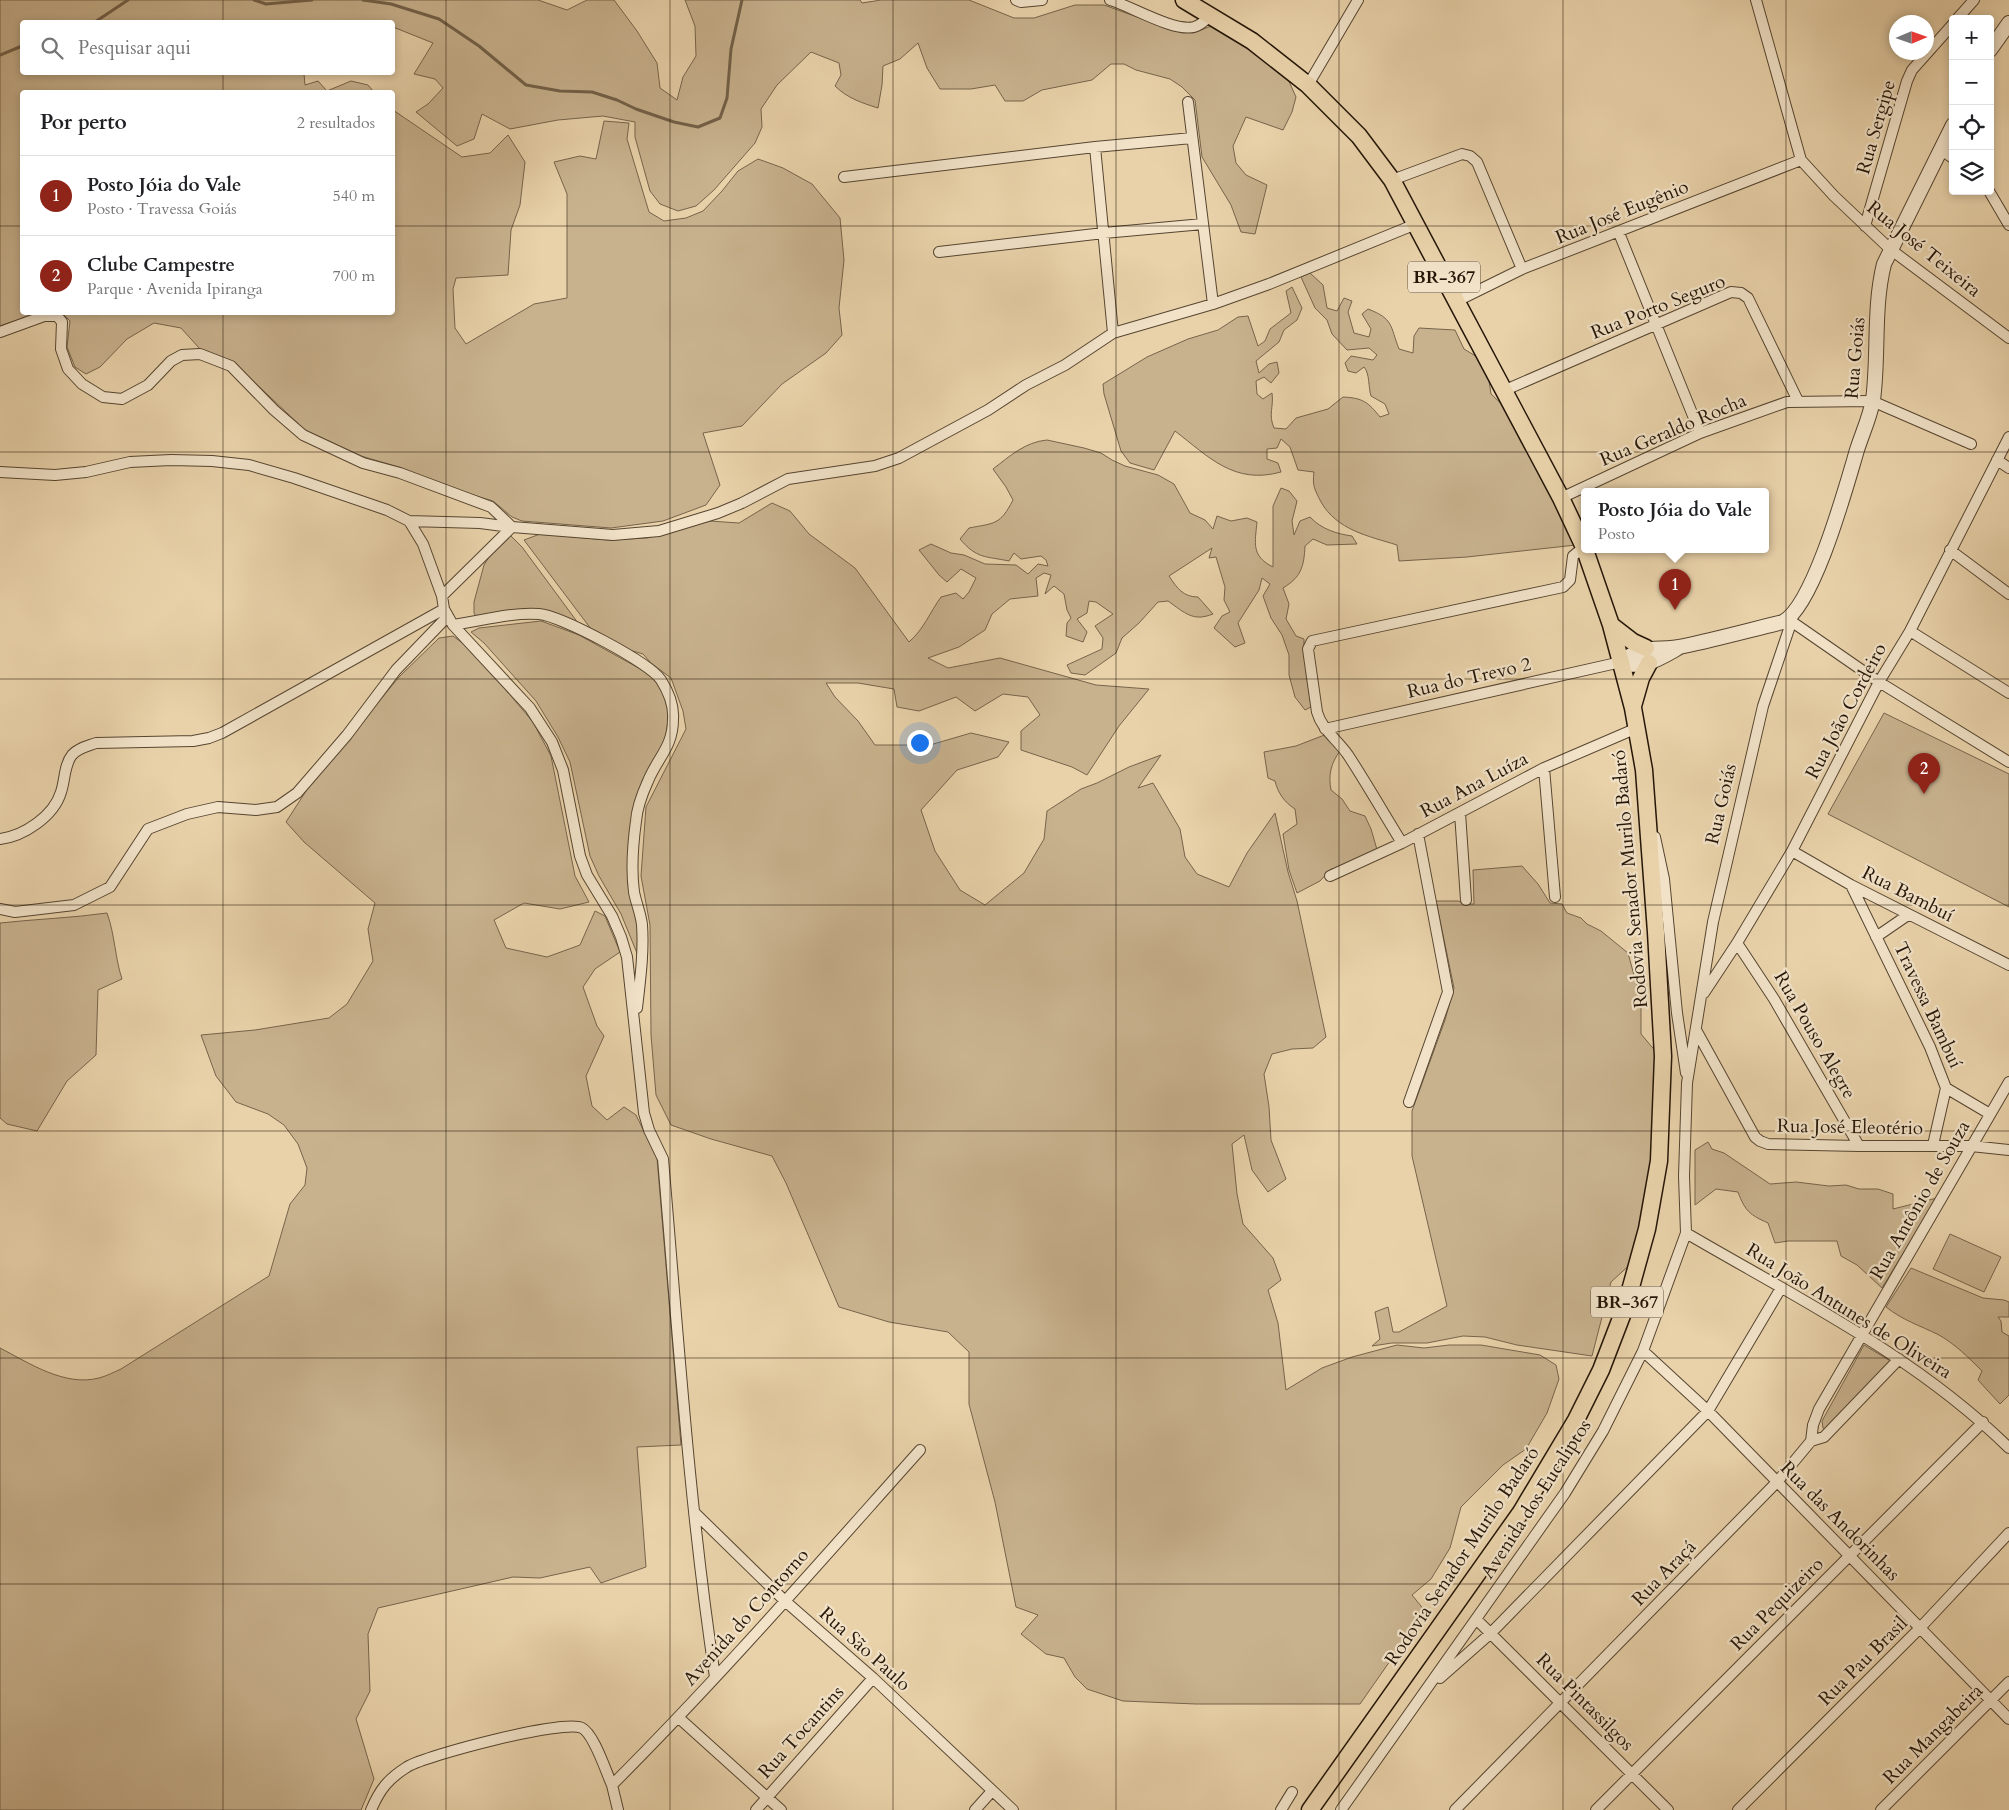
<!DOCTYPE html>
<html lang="pt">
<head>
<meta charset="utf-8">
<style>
  :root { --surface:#fff; --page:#f6f6f6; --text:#202124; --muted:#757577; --line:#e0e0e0; --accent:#8f2418 }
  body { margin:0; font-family:Cardo,serif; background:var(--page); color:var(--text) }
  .controls { position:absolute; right:15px; top:15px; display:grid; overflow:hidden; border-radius:5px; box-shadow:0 2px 8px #0003 }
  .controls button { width:45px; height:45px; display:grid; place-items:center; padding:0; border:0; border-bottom:1px solid var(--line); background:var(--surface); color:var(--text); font:25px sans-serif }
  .compass { position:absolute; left:1889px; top:15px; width:45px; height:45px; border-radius:50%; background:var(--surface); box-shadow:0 2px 8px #0003; rotate:88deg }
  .you { position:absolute; left:919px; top:742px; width:18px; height:18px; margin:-12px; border:4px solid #fff; border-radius:50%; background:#1a73e8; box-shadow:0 0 0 8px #1a73e833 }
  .badge { display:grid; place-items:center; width:32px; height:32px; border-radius:50%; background:var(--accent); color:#fff; font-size:16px; font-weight:700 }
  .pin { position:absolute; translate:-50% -41px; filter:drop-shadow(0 1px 2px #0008) }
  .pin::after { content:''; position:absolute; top:26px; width:18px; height:15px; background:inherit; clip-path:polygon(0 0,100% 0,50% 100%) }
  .popup { position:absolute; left:1581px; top:488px; width:188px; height:65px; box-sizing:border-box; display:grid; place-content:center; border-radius:5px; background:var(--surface); filter:drop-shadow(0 1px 4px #0005); font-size:16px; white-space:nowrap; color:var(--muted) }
  .popup b { font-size:19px; color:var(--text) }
  .popup::after { content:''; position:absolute; left:50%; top:100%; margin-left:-10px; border:10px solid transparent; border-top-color:var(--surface) }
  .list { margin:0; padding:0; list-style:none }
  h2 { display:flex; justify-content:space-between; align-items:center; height:65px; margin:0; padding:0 20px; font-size:21px }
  h2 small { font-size:16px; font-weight:400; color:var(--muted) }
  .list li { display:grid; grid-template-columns:32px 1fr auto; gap:15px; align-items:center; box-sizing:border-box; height:80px; padding:0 20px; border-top:1px solid var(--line) }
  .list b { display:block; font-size:19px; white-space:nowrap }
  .list p { margin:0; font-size:16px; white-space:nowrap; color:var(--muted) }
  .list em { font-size:16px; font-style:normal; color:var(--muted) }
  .icon { flex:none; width:28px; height:28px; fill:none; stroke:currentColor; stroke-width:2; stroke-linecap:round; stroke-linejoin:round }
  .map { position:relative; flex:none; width:2009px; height:1810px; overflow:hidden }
  .search { position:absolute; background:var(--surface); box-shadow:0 2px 8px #0003; left:20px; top:20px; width:375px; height:55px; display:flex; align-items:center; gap:12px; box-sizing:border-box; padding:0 18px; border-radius:5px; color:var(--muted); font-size:19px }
  .panel { position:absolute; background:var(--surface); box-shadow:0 2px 8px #0003; left:20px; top:90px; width:375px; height:225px; border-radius:5px }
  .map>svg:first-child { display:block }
  .green { fill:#c8b28e; stroke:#76644b }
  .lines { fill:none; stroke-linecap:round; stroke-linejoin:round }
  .stream { stroke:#726048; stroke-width:3 }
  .minor-casing { stroke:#564530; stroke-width:12 }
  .tertiary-casing { stroke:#564530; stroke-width:16 }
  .primary-casing { stroke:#251608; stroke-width:19 }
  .minor { stroke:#f1e2c8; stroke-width:10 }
  .tertiary { stroke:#f1e2c8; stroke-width:14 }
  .primary { stroke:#e9d2aa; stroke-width:16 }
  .grid { fill:none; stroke:#251608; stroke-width:1; stroke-opacity:0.55 }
  .labels { text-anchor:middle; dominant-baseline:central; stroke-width:4.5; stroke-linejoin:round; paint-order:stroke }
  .shield { fill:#f1e2c8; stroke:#625342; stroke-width:1 }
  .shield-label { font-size:18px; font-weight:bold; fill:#251608 }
  .street-label { font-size:19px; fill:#251608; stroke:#f1e2c8 }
</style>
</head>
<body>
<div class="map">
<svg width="2009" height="1810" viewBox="0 0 2009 1810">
  <rect width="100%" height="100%" fill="#e9d2aa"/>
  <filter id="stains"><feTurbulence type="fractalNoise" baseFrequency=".004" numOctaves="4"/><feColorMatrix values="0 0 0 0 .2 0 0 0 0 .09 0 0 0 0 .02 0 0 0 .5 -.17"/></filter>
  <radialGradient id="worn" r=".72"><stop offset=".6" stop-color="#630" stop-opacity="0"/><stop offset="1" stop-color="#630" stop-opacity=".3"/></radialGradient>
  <path class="green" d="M0,0H538L567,10L587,0H614L637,31L657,63L660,88L677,100L683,77L696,56L695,26L685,0H860L862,3L881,0H969L1014,18H1034L1075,5H1104L1176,31L1193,33L1214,25L1246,45L1287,77L1296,97L1292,112L1283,130L1246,117L1233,146L1236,163L1246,175L1267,185L1255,234L1241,232L1231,205L1202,157L1195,100L1182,87L1170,79L1136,70L1124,64H1111L1092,80L1042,90L1023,101H1005L995,85L971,89H940L927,68L918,43L900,59L883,66L882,85L878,108C862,103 847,98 835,86L841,75L839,63L811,52L777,85L761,109L762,127L755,143L714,190L696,206L678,211L660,204L650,191L635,137V122L603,116L558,120L510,129L482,114L474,139L457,146L416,112L428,104L443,88L435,79L414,74L433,43L393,27L392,22H22V72L307,73L304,74L305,85L318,81L327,91L351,81L368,85L374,92H22V312L39,313L0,326Z
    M393,110L462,157L490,153L508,135L525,162L520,205L511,230L508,275L456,278L453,289L455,328L466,344L534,304L567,298V194L554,162L580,156L596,159L604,121L629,123L627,139L649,212L664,221L686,218L703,211L722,191L738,171L758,159L783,168L812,184L840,218L844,260L839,308L842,335L826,353L782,384L742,426L703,433L720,485L706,505L663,521L611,528L522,521L512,517L493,501L447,487L402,468L361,456L305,430L233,362L200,349L181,328L154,323L127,339L100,367L86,374L75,367L67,347L70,321L62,313L392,312Z
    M1310,273L1323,285L1327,308L1337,311L1344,298L1352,301L1348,312L1354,333L1369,337L1371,329L1362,314L1368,309C1394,319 1390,326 1399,349L1413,353L1414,336L1419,328L1455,330L1464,349L1479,358L1488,374L1491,394L1509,411L1576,545L1467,557L1399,561L1397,545C1368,536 1337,530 1321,502C1315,490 1312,486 1314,472L1298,470L1290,447L1281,439L1277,448L1267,449V459L1278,463L1281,472C1234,485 1209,457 1175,431L1154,470L1130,463L1121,451L1104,394L1103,384L1147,357L1188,339L1218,330L1238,317L1248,316L1258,346L1265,341L1270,329L1291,313L1286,291L1292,287L1302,308L1297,320L1284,330L1279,342L1256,361L1259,373L1269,364L1277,362L1279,373L1271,383L1264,377L1256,381L1257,394L1263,399L1272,393C1274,407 1268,414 1274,428L1286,429L1296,418L1328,409L1343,397C1363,398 1368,402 1380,417L1389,414L1385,404L1371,396C1368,386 1370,374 1364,367L1356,373L1348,371L1345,363L1351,356L1373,360L1377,355L1369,348L1347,350L1332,334L1327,320L1315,308L1301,277Z
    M1047,440L1084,448L1101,453L1112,460L1125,466L1158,475L1174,484L1190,513L1205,520L1213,529L1217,516L1231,521L1247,518L1257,522C1255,543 1251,556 1273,567V506L1281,488L1289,491L1297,501L1292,521L1294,535L1300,521L1310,517C1321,529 1337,534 1352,536L1357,544L1327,545L1313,539L1305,546C1304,567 1301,577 1283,588L1289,604L1286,619L1296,636L1304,639V655L1311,707L1305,710L1295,697L1289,675V655L1282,635L1271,618L1263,596L1270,584L1262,578L1259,590L1238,623L1245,643L1235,647L1214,628L1222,616L1230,612L1224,600L1225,587L1216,557L1209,558L1212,548L1169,576C1177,588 1183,597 1198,597L1213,614C1193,622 1185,613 1168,601L1158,602L1139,623L1122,638L1116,653L1085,675L1071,673L1067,665L1102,649L1103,638L1095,626L1113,614L1096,602L1089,601L1087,613L1077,619L1087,632L1083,642L1066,636L1067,623L1071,618L1067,610L1064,594L1054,586L1045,594L1051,575L1044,573L1036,578L1038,596L1010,599L992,614L985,630L959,647L928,658L948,668L1000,658L1096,685L1149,689L1119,726L1087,775L1072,767L1021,750V731L1040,715L1028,697L1003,694L975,711L956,697L919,711L897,707L894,689L858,683H826L835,697L858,721L875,745H930L971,733L1009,742L998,757L957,770L921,810L935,851L960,890L985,905L1024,873L1044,839L1047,811L1081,789L1097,783L1129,767L1161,755L1138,788L1153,783L1180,829L1185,857L1197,874L1229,887L1247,853L1275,813L1288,872L1297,901L1326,1037L1313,1048L1292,1049L1272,1054L1264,1074L1269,1107L1271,1140L1286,1179L1268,1192L1252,1170L1244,1135L1232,1144L1237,1194L1243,1224L1273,1258L1281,1280L1268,1290L1278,1323L1286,1390L1322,1368L1352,1357L1397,1345L1424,1348L1449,1345H1481L1540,1355L1556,1365L1559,1379L1547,1413L1526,1449L1503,1465L1461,1507L1450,1548L1431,1579L1412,1595L1425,1611L1360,1704H1196L1123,1701L1087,1689L1075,1677L1064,1658L1046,1654L1021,1634L1038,1615L1016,1607L995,1502L969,1404V1352L948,1332L889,1322L839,1307L786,1183L772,1156L711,1139L671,1125L656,1095L651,1035L650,925L641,876L646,807L686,729L683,711L671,678L651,663L643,654L619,647L591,629L524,540L540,534L608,540L647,538L710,521L739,523L772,503L790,511L809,534L855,568L909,642C924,629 930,612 941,597L956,593L963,599L969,592L976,578L961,569L947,582L939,575L919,550L931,544L951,553L964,555L985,564L1016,565L1028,574L1038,564L1048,566L1046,560L1041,556L1021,559L1014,553L1009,561C985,556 977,559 960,539L969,528C995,523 1000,525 1013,500L1006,487L993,469C1010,456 1025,442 1047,440Z
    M510,535L522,547L581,627L556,616L478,620L474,613V602L484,565L497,544Z
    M541,621L579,635L644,671L657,682L669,705L666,741L632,820L639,958L621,914L599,876L590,856L570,762L558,737L536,701L484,643L471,632L479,628Z
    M453,636L472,650L533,722L551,756L575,876L589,902L560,909L524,903L494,920L506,948L547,957L580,945L595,911L605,916L620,952L595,969L583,987L597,1026L604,1036L586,1076L592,1106L607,1120L624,1107L636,1115L657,1158L681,1445L637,1447L646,1567L601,1583L590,1567L540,1578L513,1577L378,1608L368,1634L370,1691L356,1719L374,1779L361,1810H0V1348C29,1363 65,1387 99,1378C107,1376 114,1372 121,1369L269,1276L290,1204L305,1185L307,1168L298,1144L284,1125L268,1114L236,1102L216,1076L201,1035L255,1030L329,1018L347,1004L373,961L368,929L375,903L304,842L286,822L308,788L399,677L439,638Z
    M1884,713L2009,774V907L1828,814Z
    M1327,734L1340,751C1331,763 1328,775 1331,790L1342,799L1350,811L1365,816L1371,829L1378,853L1344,868L1331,869L1320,881L1297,893L1289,870L1283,834L1297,824L1295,809C1284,802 1278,793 1275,781L1268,778L1264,752L1296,746Z
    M1522,866L1538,884L1550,903L1562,904L1567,913L1581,918L1587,924L1601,931L1628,953L1641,1001V1034L1658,1054L1650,1168L1634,1261L1611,1282L1592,1356L1517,1345L1485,1337L1463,1336L1427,1343H1392L1372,1346L1380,1339L1375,1312L1388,1307L1393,1332H1399L1447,1306L1412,1156V1111L1445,1020L1454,988L1436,901H1458L1468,904H1474L1473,870Z
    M107,913C115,935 115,958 122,979L98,990L96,1055L67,1081L37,1131L7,1124L0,1118V923C36,919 72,918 107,913Z
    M1708,1142L1712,1149L1724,1153L1770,1184L1796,1182L1829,1186L1846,1185L1859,1189H1878L1893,1194V1209L1937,1198L1882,1288L1857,1265L1841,1256L1837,1241H1788L1775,1243L1768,1223C1750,1215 1745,1211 1738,1192L1716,1189L1695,1205V1150Z
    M1950,1234L2001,1257L1984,1292L1933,1269Z
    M1911,1268L1983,1298L2004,1300L2009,1302V1317H1998L2001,1321L2002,1332L2009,1336V1395L2000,1404L1978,1380L1982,1371C1969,1358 1955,1344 1939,1335C1919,1325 1904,1321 1886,1307Z
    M1864,1345L1892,1362L1825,1429L1823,1428L1822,1421Z"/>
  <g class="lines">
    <path class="stream" d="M254,0L266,4L312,0
      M363,0L391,4L439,19L479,46L526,85L560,91L592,92L617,100L636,109L674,122L698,127L720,118L727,98L731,49L742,0
      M95,22L128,0
      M0,55L22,46"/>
    <defs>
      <path id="minor" d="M1016,0L1021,2L1042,0
        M1110,0C1131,6 1173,32 1194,27C1201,25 1205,21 1209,16
        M1756,0L1801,160L1834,196L1890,249L2009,338
        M1957,19L1974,0
        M1308,85L1358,0
        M1188,102L1213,304
        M1095,147L1113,333
        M1941,150L1953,158
        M844,177L1095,147L1192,138
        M1392,180L1462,154L1470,156L1477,162L1522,269
        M1989,191L2009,225
        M1865,226L1907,81L1912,70L1953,24
        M1619,233L1700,433
        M939,252L1104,233L1203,224
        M1457,301L1522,269L1801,160
        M0,332L44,316H57L62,322L61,349L68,369L82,384L103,397L122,399L148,385L171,361L182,355L200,354L231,366L274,410L303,435L363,463L400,473L491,507L512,527
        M1503,391L1731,292L1741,293L1748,298L1798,401
        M1997,460L2009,468
        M0,472L55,475L86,472L130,462L171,460L212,461L249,465L294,478L387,510L409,521L423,544L442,596L444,609L453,625L530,708L552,742L563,770L580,856L587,875L612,916L621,937L627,957L644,1113L649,1130L663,1159C678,1332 689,1505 715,1677
        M1561,498L1700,433L1787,402L1872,401L1971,444
        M409,521L480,523L511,527
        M1950,550L2009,594
        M442,596L512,527L613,535L659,531L718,513L742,503L788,479L875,466L899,458L988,410L1026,385L1065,365L1113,333L1213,304L1269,284L1416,224
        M1788,619L1879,682L2009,762
        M453,625C481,621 511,612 539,614C561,616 649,662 661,680C668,691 674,706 673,719C673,747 658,757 648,781C643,792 637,808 636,821C633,843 631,870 634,892C636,903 641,914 642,925C644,953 640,981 637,1008
        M1910,631L2009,693
        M1325,729L1621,662
        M1544,768L1555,897
        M1460,813L1466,900
        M1655,837L1664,879L1677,1013L1686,1073
        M0,839C24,836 54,816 61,792C65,781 64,765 72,755C78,748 88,746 96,743L193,741L209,738L222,733L444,609
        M1402,843C1384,814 1367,784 1348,755C1337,739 1322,730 1317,712L1308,649L1312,641L1563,587L1570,580L1573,556L1584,547
        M1792,851L1851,885L2009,965
        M1330,876L1402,843L1544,768L1637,728
        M1851,885L1930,1047L1946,1088L1933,1145
        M0,909L15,912L74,905L110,887L148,829L187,814L218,807L256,810L277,807L297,793L347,735L396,670L448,616
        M1876,937L1908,915
        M1737,943L1774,999L1859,1146
        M1704,993L1737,943L1792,851L1879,682L1910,631L2009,437
        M1696,1030L1755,1137L1760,1141L1768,1144L1859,1146H1971L2009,1150
        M1946,1088L1990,1114
        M1409,1102L1448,992L1418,834
        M1686,1233C1797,1298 1917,1357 2009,1448
        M1643,1351L1708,1411L2009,1719
        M1811,1441L1824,1437L1899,1359
        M694,1512L785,1601L873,1678L1013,1810
        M1476,1619L1668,1810
        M1440,1678L1491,1633L1708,1411L1781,1288
        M679,1718L781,1810
        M371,1810C380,1789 388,1779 407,1767C427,1755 564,1719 582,1728C594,1734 606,1772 612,1785
        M618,1810L612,1785C719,1678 819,1563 920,1450
        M756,1810L873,1678
        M975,1810L992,1791
        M1281,1810L1292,1792
        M1341,1810L1565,1493L1603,1431L1643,1351L1686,1233L1684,1176L1687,1083L1713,922L1763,706L1791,623
        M1455,1810L1777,1482L1811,1441L1813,1425L1819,1409L2009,1082
        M1596,1810L1983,1422
        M1738,1810L1919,1629L2009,1533
        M1881,1810L2009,1682"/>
      <path id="tertiary" d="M1990,50L2009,23
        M1680,647C1662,657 1642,671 1621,662C1645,642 1658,652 1684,646C1717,639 1750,630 1783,622C1814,605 1846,487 1857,450C1862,434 1870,417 1873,400C1879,355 1873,308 1884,264L1953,125"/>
      <path id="primary" d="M1184,0L1252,41L1308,85L1359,136L1392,180L1561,498L1584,547L1611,625L1633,708L1644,770L1656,932L1663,1056L1659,1161L1647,1229L1626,1305L1601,1370L1576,1420L1521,1512L1310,1810
        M1611,625L1633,642L1646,648
        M1633,706L1641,678L1649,663"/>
    </defs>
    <use href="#minor" class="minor-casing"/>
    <use href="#tertiary" class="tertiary-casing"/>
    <use href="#primary" class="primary-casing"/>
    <use href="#minor" class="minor"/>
    <use href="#tertiary" class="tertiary"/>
    <use href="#primary" class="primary"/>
  </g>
  <path class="grid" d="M223,0V22M446,0V1810M670,0V1810M893,0V1810M1116,0V1810M1339,0V1810M1563,0V1810M1786,0V1810M223,72V92M0,226H22M392,226H2009M223,312V1810M0,452H2009M0,679H2009M0,905H2009M0,1131H2009M0,1358H2009M0,1584H2009"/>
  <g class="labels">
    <g class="shield">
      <rect x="1408" y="261.5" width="72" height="31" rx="4"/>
      <rect x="1591" y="1286.5" width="72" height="31" rx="4"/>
    </g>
    <g class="shield-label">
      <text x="1444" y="277">BR-367</text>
      <text x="1627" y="1302">BR-367</text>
    </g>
    <g class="street-label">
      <text transform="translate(1876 127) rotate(-74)">Rua Sergipe</text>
      <text transform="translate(1622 212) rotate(-22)">Rua José Eugênio</text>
      <text transform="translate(1924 249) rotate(39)">Rua José Teixeira</text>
      <text transform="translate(1658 307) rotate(-22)">Rua Porto Seguro</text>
      <text transform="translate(1855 358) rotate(-85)">Rua Goiás</text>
      <text transform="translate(1673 430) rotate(-23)">Rua Geraldo Rocha</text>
      <text transform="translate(1469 678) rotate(-13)">Rua do Trevo 2</text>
      <text transform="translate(1846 711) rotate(-62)">Rua João Cordeiro</text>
      <text transform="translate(1474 785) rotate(-28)">Rua Ana Luíza</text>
      <text transform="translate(1721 804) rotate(-77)">Rua Goiás</text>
      <text transform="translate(1630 879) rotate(-95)">Rodovia Senador Murilo Badaró</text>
      <text transform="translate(1908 894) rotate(27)">Rua Bambuí</text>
      <text transform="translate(1928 1005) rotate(65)">Travessa Bambuí</text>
      <text transform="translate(1815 1035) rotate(60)">Rua Pouso Alegre</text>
      <text transform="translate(1850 1127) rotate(1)">Rua José Eleotério</text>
      <text transform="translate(1920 1200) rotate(-60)">Rua Antônio de Souza</text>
      <text transform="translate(1849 1311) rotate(32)">Rua João Antunes de Oliveira</text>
      <text transform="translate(1536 1499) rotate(-57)">Avenida dos Eucaliptos</text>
      <text transform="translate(1840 1521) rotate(45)">Rua das Andorinhas</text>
      <text transform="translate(1462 1556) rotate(-56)">Rodovia Senador Murilo Badaró</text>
      <text transform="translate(1664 1573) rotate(-46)">Rua Araçá</text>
      <text transform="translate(1777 1604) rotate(-45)">Rua Pequizeiro</text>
      <text transform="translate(746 1617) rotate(-48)">Avenida do Contorno</text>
      <text transform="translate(865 1649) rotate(42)">Rua São Paulo</text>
      <text transform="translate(1863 1661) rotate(-45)">Rua Pau Brasil</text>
      <text transform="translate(1585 1702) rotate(45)">Rua Pintassilgos</text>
      <text transform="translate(801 1732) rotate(-48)">Rua Tocantins</text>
      <text transform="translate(1933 1734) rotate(-45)">Rua Mangabeira</text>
    </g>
  </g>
  <rect width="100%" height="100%" filter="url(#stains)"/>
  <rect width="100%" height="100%" fill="url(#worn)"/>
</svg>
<div class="controls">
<button>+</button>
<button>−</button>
<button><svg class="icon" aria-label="locate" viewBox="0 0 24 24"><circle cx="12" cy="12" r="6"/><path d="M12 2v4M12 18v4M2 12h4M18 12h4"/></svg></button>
<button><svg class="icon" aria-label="layers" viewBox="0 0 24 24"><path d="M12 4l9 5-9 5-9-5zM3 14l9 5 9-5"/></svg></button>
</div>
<svg class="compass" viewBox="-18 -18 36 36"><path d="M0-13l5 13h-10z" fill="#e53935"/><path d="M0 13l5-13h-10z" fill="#757577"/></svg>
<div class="you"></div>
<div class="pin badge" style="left:1675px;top:610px">1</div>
<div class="popup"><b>Posto Jóia do Vale</b>Posto</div>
<div class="pin badge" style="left:1924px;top:794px">2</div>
<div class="search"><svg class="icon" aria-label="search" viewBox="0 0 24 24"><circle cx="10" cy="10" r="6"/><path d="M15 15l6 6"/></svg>Pesquisar aqui</div>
<section class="panel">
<h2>Por perto<small>2 resultados</small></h2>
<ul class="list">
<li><span class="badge">1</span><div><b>Posto Jóia do Vale</b><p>Posto · Travessa Goiás</p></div><em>540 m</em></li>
<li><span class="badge">2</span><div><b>Clube Campestre</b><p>Parque · Avenida Ipiranga</p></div><em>700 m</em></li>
</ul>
</section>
</div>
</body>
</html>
